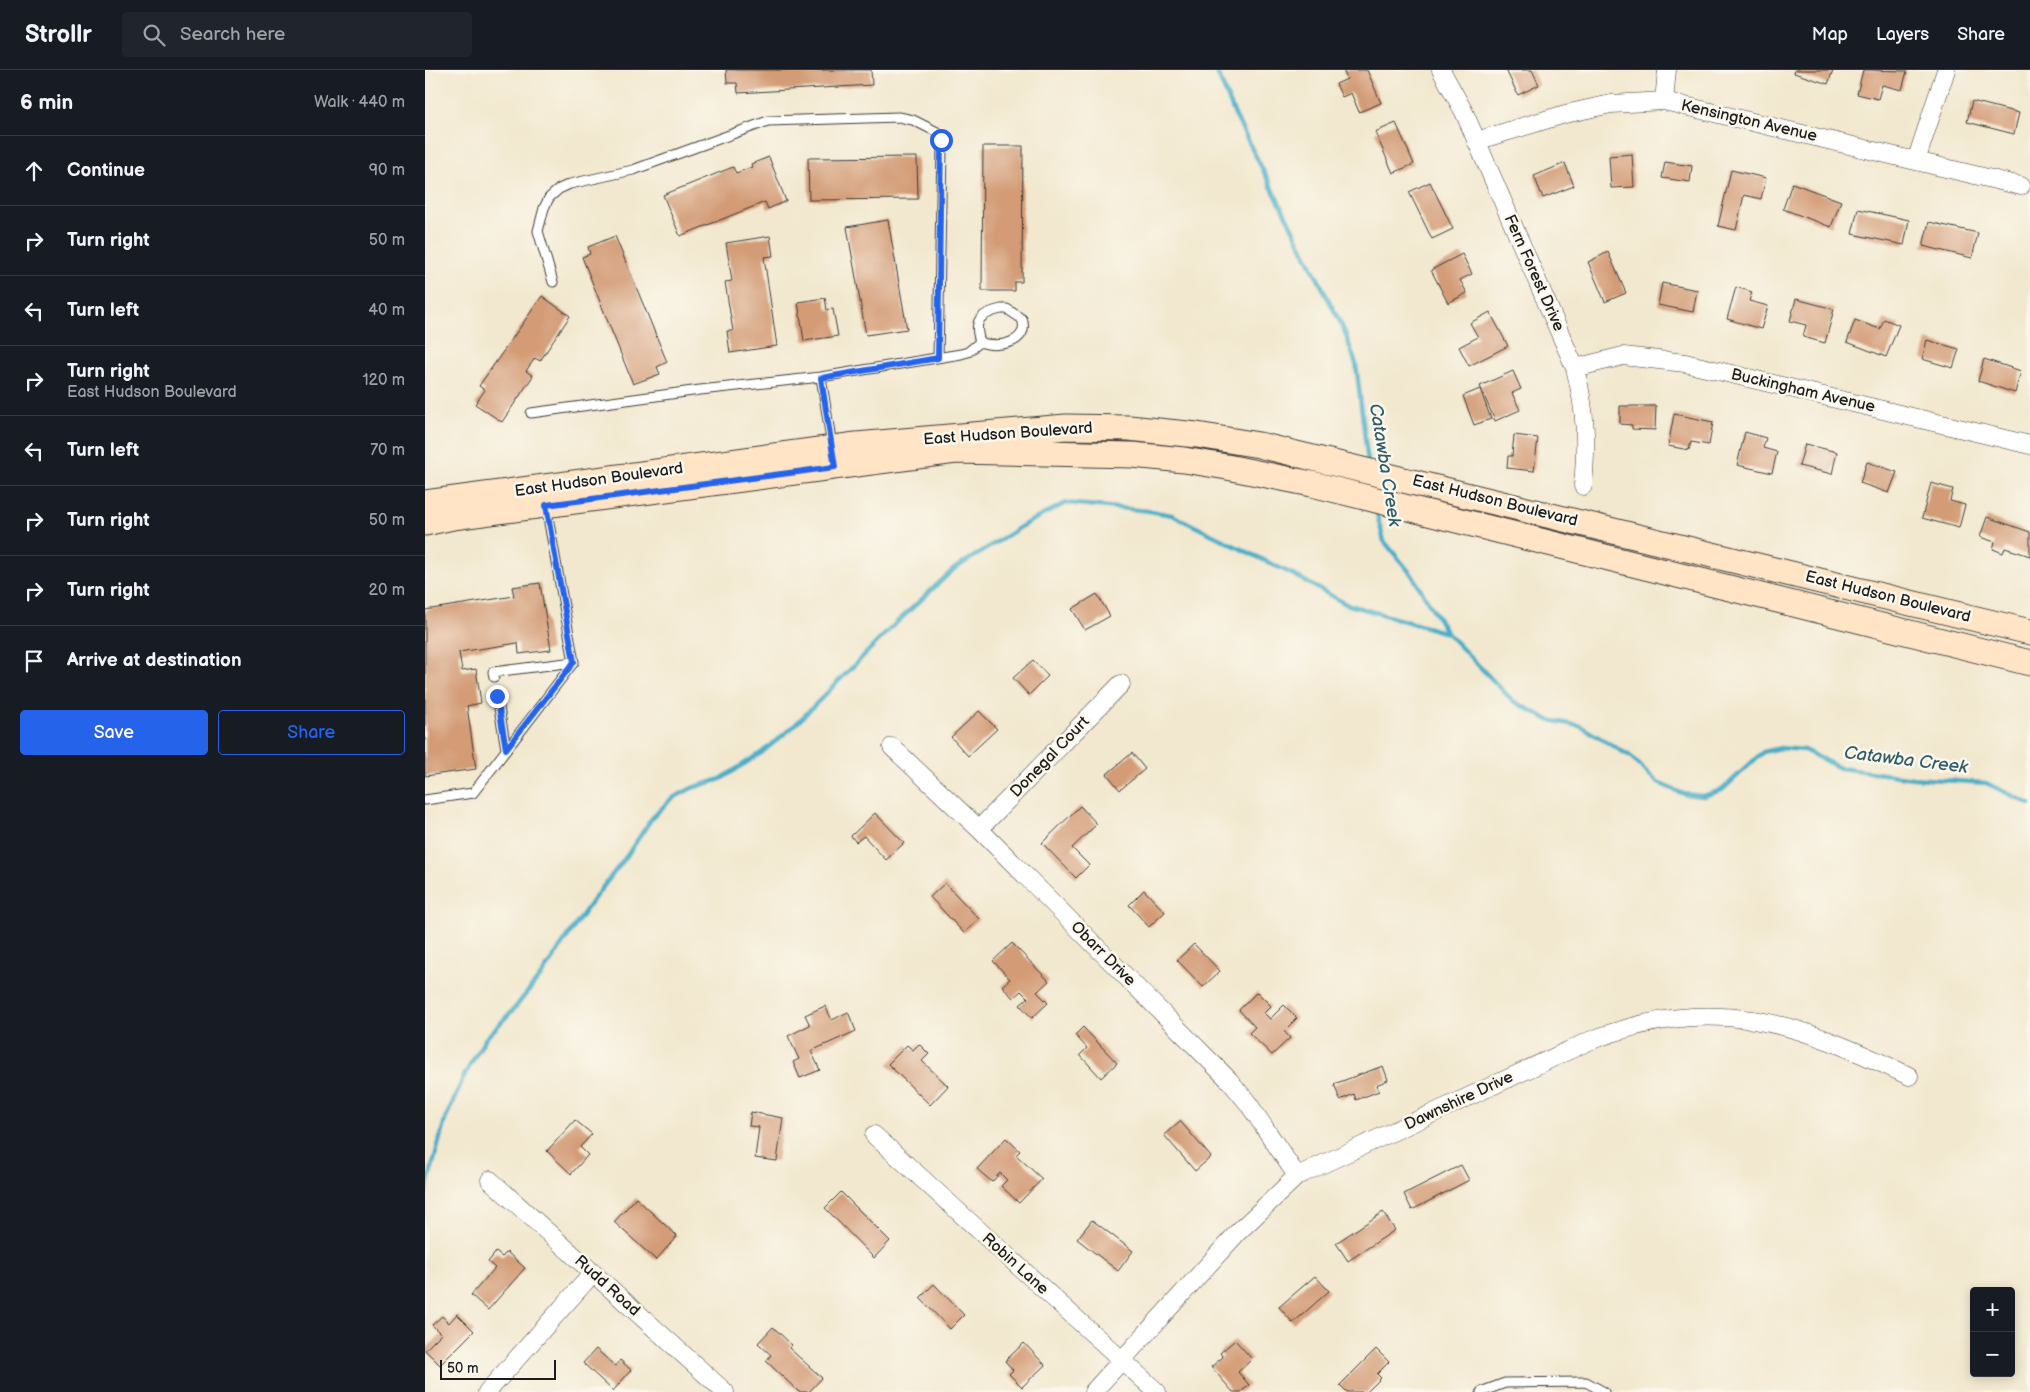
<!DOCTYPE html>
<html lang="en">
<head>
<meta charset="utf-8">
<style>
  :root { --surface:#171b24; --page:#20242c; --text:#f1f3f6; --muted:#9ea1a6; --line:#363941; --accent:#2563eb }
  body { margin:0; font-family:"Balsamiq Sans",sans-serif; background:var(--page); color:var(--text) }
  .controls { position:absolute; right:15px; bottom:15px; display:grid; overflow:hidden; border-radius:5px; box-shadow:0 2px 12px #0003 }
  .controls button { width:45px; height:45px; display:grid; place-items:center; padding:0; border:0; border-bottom:1px solid var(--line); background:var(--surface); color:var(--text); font:25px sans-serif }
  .scale { position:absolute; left:15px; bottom:12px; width:116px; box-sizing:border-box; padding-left:5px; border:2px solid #1c1c1c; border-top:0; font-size:14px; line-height:18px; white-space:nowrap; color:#1c1c1c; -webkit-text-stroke:4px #fbf7ec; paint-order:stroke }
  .stop { position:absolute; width:15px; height:15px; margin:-11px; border:4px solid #2563eb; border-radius:50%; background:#fff }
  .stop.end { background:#2563eb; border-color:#fff; box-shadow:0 1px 5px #0008 }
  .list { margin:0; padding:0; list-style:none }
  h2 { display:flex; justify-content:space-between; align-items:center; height:65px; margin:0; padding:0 20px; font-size:21px }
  h2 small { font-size:16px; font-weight:400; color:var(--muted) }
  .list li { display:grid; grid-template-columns:32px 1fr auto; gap:15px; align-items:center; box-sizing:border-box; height:70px; padding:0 20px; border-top:1px solid var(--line) }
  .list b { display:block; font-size:19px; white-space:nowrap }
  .list p { margin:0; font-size:16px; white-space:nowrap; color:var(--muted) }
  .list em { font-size:16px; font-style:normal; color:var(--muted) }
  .actions { display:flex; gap:10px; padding:15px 20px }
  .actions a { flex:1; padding:11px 0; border:1px solid var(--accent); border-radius:5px; text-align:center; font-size:18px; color:var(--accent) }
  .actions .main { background:var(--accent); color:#fff }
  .icon { flex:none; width:28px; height:28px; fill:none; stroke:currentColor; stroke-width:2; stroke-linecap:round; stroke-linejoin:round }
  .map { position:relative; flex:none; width:1605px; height:1322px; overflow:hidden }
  header { display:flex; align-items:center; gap:30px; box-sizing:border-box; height:70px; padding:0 25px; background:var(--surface); border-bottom:1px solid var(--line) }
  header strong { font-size:24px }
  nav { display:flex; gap:28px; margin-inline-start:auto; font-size:18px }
  .search { width:350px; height:45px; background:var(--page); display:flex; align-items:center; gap:12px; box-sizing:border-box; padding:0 18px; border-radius:5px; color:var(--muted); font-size:19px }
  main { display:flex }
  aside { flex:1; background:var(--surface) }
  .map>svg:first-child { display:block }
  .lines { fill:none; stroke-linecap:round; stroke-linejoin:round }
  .stream { stroke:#47adc7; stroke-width:4.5 }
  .building { fill:#d39b76 }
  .lane-casing { stroke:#3c3b37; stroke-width:11 }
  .street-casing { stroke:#3c3b37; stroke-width:19 }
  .secondary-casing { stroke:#3c3b37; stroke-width:27 }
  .lane { stroke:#fff; stroke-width:9 }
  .street { stroke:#fff; stroke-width:18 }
  .secondary { stroke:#ffe4c6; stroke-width:25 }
  .route { stroke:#2563eb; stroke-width:6 }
  .labels { text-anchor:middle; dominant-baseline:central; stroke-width:5; stroke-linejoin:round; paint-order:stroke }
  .street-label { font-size:16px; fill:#1c1c1c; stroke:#fbf7ec }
  .water-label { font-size:18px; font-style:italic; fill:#2f5d69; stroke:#fbf7ec }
</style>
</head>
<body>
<header>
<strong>Strollr</strong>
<div class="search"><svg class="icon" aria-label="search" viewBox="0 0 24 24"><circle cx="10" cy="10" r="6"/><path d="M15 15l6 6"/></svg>Search here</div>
<nav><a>Map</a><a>Layers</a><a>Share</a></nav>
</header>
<main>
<aside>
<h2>6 min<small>Walk · 440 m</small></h2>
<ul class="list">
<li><svg class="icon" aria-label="ahead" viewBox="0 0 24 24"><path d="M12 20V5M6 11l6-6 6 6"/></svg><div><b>Continue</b></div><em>90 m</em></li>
<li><svg class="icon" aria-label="right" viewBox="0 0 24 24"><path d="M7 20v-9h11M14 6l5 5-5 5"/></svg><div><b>Turn right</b></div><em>50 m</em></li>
<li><svg class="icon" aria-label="left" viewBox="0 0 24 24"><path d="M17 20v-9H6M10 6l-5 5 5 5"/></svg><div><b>Turn left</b></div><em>40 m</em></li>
<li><svg class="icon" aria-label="right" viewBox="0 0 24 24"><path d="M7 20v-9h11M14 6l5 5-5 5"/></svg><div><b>Turn right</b><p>East Hudson Boulevard</p></div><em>120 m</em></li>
<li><svg class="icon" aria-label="left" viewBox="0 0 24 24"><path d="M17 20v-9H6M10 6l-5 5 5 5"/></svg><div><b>Turn left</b></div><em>70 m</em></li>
<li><svg class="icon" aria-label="right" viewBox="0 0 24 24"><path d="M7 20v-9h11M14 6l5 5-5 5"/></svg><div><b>Turn right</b></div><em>50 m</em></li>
<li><svg class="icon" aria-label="right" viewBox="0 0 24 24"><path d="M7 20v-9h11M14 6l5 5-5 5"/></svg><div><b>Turn right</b></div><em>20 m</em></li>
<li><svg class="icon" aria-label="arrive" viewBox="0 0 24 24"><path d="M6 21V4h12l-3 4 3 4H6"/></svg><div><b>Arrive at destination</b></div></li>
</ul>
<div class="actions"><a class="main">Save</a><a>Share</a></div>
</aside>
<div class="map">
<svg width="1605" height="1322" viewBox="0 0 1605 1322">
  <rect width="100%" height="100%" fill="#fbf7ec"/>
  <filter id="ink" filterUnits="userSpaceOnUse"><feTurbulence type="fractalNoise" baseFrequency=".02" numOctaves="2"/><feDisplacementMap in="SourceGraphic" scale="10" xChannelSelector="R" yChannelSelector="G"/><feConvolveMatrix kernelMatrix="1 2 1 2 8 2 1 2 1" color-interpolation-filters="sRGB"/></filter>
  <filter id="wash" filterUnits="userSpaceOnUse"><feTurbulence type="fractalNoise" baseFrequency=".0096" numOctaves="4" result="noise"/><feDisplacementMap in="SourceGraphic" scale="20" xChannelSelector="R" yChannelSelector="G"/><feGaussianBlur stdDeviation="1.12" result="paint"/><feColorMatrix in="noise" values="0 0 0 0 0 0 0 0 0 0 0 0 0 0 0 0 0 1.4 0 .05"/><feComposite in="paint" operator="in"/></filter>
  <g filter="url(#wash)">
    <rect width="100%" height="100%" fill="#f2e8cf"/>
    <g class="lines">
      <path class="stream" d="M791,0L810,45L919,260L931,294L943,393
        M950,437L959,471L987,505L1022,563L1088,631L1124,650L1155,656L1205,686L1233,713L1259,724L1278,726L1297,720L1338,682L1355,678L1379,680L1415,698L1488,708L1561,713L1605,734
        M0,1123L20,1050L40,1004L60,969L89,939L117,904L167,831L201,787L227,748L246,729L267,718L296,709L336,683L369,656L469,555L529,499L602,453L641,433L725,441L747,445L867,504L921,534L1022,563"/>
    </g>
    <g id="blocks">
      <path class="building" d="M301,0H446L447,15L313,23L312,13H302Z
        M918,0H942L956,33L934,42L926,23L917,27L911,14L922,9Z
        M1081,0H1107L1114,15L1093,25Z
        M1370,0H1408L1403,14L1369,3Z
        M1438,0L1482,1L1477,20L1457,15L1453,29L1432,24Z
        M1547,31L1594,43L1589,64L1542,52Z
        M971,53L989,94L968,103L950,62Z
        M558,76H598L597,212H590V221H557Z
        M1207,84L1209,117L1186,118L1184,86Z
        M344,87L361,131L343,139L340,132L255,166L238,125L308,97L311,103L327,97L326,94Z
        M492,87L493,129L384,130L383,88Z
        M1240,92L1267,96L1265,112L1237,108Z
        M1140,93L1149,116L1118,128L1109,106Z
        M1306,100L1341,108L1336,129L1319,125L1311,160L1293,156Z
        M1005,112L1028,159L1007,169L984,122Z
        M1367,113L1416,131L1406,157L1358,139Z
        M1433,139L1484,150L1479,175L1427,164Z
        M463,150L482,259L441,265L422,157Z
        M1504,152L1553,163L1547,188L1498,176Z
        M190,166L242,292L232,297L235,304L208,314L157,187L165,184L163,177Z
        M345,166L348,186L339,187L352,276L305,283L302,261H308L300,212L307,211L301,173Z
        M1183,182L1201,223L1180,232L1163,192Z
        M1037,184L1047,204L1035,210L1042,223L1023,233L1006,200Z
        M1237,213L1272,220L1268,242L1233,235Z
        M1311,217L1327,222L1324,231L1343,236L1336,259L1302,249Z
        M117,226L145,246L115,291L110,288L101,301L108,306L77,352L50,334L60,320L54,316Z
        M400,228L402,240L408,239L413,266L379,271L373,232Z
        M1371,229L1409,239L1400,273L1378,267L1381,255L1365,251Z
        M1065,242L1083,276L1044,296L1034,277L1053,267L1045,253Z
        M1459,249L1474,255L1461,287L1422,272L1430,250L1455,259Z
        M1502,270L1534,279L1528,298L1497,289Z
        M1559,289L1596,301L1590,323L1553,311Z
        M1088,301L1096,319L1087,323L1095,340L1070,351L1055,316Z
        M1055,319L1066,349L1049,355L1038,326Z
        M1195,336H1231L1230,360L1207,359V355L1195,354Z
        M1249,344L1288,352L1284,375L1266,372L1264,380L1243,376Z
        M1320,362L1341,368L1338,378L1352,382L1347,403L1312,395Z
        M1089,365L1113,368L1109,401L1082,398L1083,386H1087Z
        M1380,374L1412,382L1407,404L1374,396Z
        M1442,392L1472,402L1464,423L1435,413Z
        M1506,413L1528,419L1525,431L1540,435L1534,458L1497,448Z
        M1562,447L1605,462V486L1580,478L1578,483L1568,479L1570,472L1555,467Z
        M115,513L126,580L94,584L93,573L34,582L37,601L51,599L56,633L42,636L51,699L0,706V540L89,526L87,517Z
        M672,524L685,546L660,560L647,539Z
        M608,590L623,606L604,625L588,608Z
        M554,641L572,659L543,686L526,667Z
        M707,683L720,699L695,720L682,704Z
        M655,736L672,754L647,778L664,795L651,808L617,773Z
        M450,743L479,773L461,790L439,766L431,772L426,766Z
        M520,813L554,849L539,863L505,827Z
        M719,820L740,842L724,857L704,835Z
        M587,873L624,911L612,922L623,933L607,948L595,935L603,928L596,921L588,928L577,916L585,909L568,891Z
        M769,874L795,901L778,917L752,890Z
        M832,922L846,936L839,943L845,949L859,935L872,948L859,961L865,968L847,985L824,963L830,957L814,940Z
        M400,936L407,950L423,942L431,961L386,981L395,1000L375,1008L368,992L374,989L363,966L385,955L380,945Z
        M658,957L692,993L676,1008L655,985L662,978L650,965Z
        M494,974L504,984L497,991L523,1016L505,1035L463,994L482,975L488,980Z
        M958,996L963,1010L951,1015L954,1021L931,1030L929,1024L915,1030L909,1014Z
        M326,1042L358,1048L352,1091L330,1088L334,1057L324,1056Z
        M150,1050L167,1064L155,1077L163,1085L146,1104L122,1081Z
        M755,1051L786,1087L770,1101L739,1065Z
        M581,1068L595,1081L591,1085L617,1109L594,1133L576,1116L582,1110L575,1103L567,1112L552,1099Z
        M1036,1095L1044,1110L987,1140L979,1124Z
        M416,1122L465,1171L449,1188L400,1138Z
        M211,1128L252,1166L231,1190L189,1152Z
        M958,1142L970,1160L923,1191L911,1173Z
        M667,1150L708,1181L693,1201L652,1169Z
        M71,1182L77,1187L82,1182L100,1198L63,1240L46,1225L70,1198L63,1192Z
        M890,1206L904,1221L868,1253L854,1237Z
        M509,1214L539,1245L525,1259L495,1228Z
        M32,1244L49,1261L15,1295L0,1280L16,1264L7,1255L17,1246L24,1253Z
        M348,1257L367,1275L364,1278L397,1308L384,1322H374L341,1291L346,1285L333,1273Z
        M810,1270L827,1289L813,1302L824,1315L816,1322H808L786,1297L798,1287L795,1283Z
        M599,1273L620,1295L597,1317L584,1304L588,1300L580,1291Z
        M171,1279L190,1296L195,1290L206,1300L188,1321L158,1293Z
        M951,1279L964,1292L952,1304L956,1308L942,1322H922L915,1315Z"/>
    </g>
  </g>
  <g filter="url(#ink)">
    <use href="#blocks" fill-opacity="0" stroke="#3c3b37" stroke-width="1"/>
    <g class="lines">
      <defs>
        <path id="lane" d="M128,212L113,161L119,138L124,128L134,119L145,114L208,100L343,51L474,47L488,50L512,62L517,78L513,288
          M576,239H582L597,249C606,273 571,279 555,272C548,250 555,244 576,239Z
          M396,307L407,376
          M106,343L275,320L396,307L536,284L543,282L555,272
          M69,607L68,602L149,592
          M72,626L81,679
          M0,730L48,723L149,592L121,436
          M1056,1322L1080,1313L1161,1312L1179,1322"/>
        <path id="street" d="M1016,0L1039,42L1150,298C1161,341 1162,372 1158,416
          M1239,31L1242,0
          M1051,71L1140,44L1186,34L1239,31L1596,116
          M1491,91L1521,0
          M1150,298L1198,286L1260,293L1605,375
          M467,677L554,759L804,1010L823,1033L872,1106
          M554,759L696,614
          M449,1065L732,1322
          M65,1110L300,1322
          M62,1322L168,1203
          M668,1322L813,1162L872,1106L1164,971C1288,923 1370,951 1484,1006"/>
        <path id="secondary" d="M0,433L431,375L641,357L704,358L772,365L834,375L1605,562
          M0,453L28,447L531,381L707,385L759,390L802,397L887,414L1605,593"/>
      </defs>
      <use href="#lane" class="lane-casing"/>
      <use href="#street" class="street-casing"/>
      <use href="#secondary" class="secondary-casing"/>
      <use href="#lane" class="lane"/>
      <use href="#street" class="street"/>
      <use href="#secondary" class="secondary"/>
    </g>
  </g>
  <g class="lines" filter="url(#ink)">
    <path class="route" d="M72,626L81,679L149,592L121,435L410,397L396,308L513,288L516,70"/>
  </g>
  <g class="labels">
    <g class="street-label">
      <text transform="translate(1324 51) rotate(13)">Kensington Avenue</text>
      <text transform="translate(1109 203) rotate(66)">Fern Forest Drive</text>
      <text transform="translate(1378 321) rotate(13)">Buckingham Avenue</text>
      <text transform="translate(583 364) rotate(-4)">East Hudson Boulevard</text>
      <text transform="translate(174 410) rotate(-8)">East Hudson Boulevard</text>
      <text transform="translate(1070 431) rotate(14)">East Hudson Boulevard</text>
      <text transform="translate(1463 527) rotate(14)">East Hudson Boulevard</text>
      <text transform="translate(625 687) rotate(-46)">Donegal Court</text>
      <text transform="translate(678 884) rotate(45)">Obarr Drive</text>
      <text transform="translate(1034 1031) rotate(-25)">Dawnshire Drive</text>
      <text transform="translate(590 1194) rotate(42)">Robin Lane</text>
      <text transform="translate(182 1216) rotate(42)">Rudd Road</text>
    </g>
    <g class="water-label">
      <text transform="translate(960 395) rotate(81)">Catawba Creek</text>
      <text transform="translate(1481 690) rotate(7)">Catawba Creek</text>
    </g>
  </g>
</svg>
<div class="controls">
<button>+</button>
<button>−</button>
</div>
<div class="scale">50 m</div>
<div class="stop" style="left:516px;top:70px"></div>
<div class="stop end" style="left:72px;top:626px"></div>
</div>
</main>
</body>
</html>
